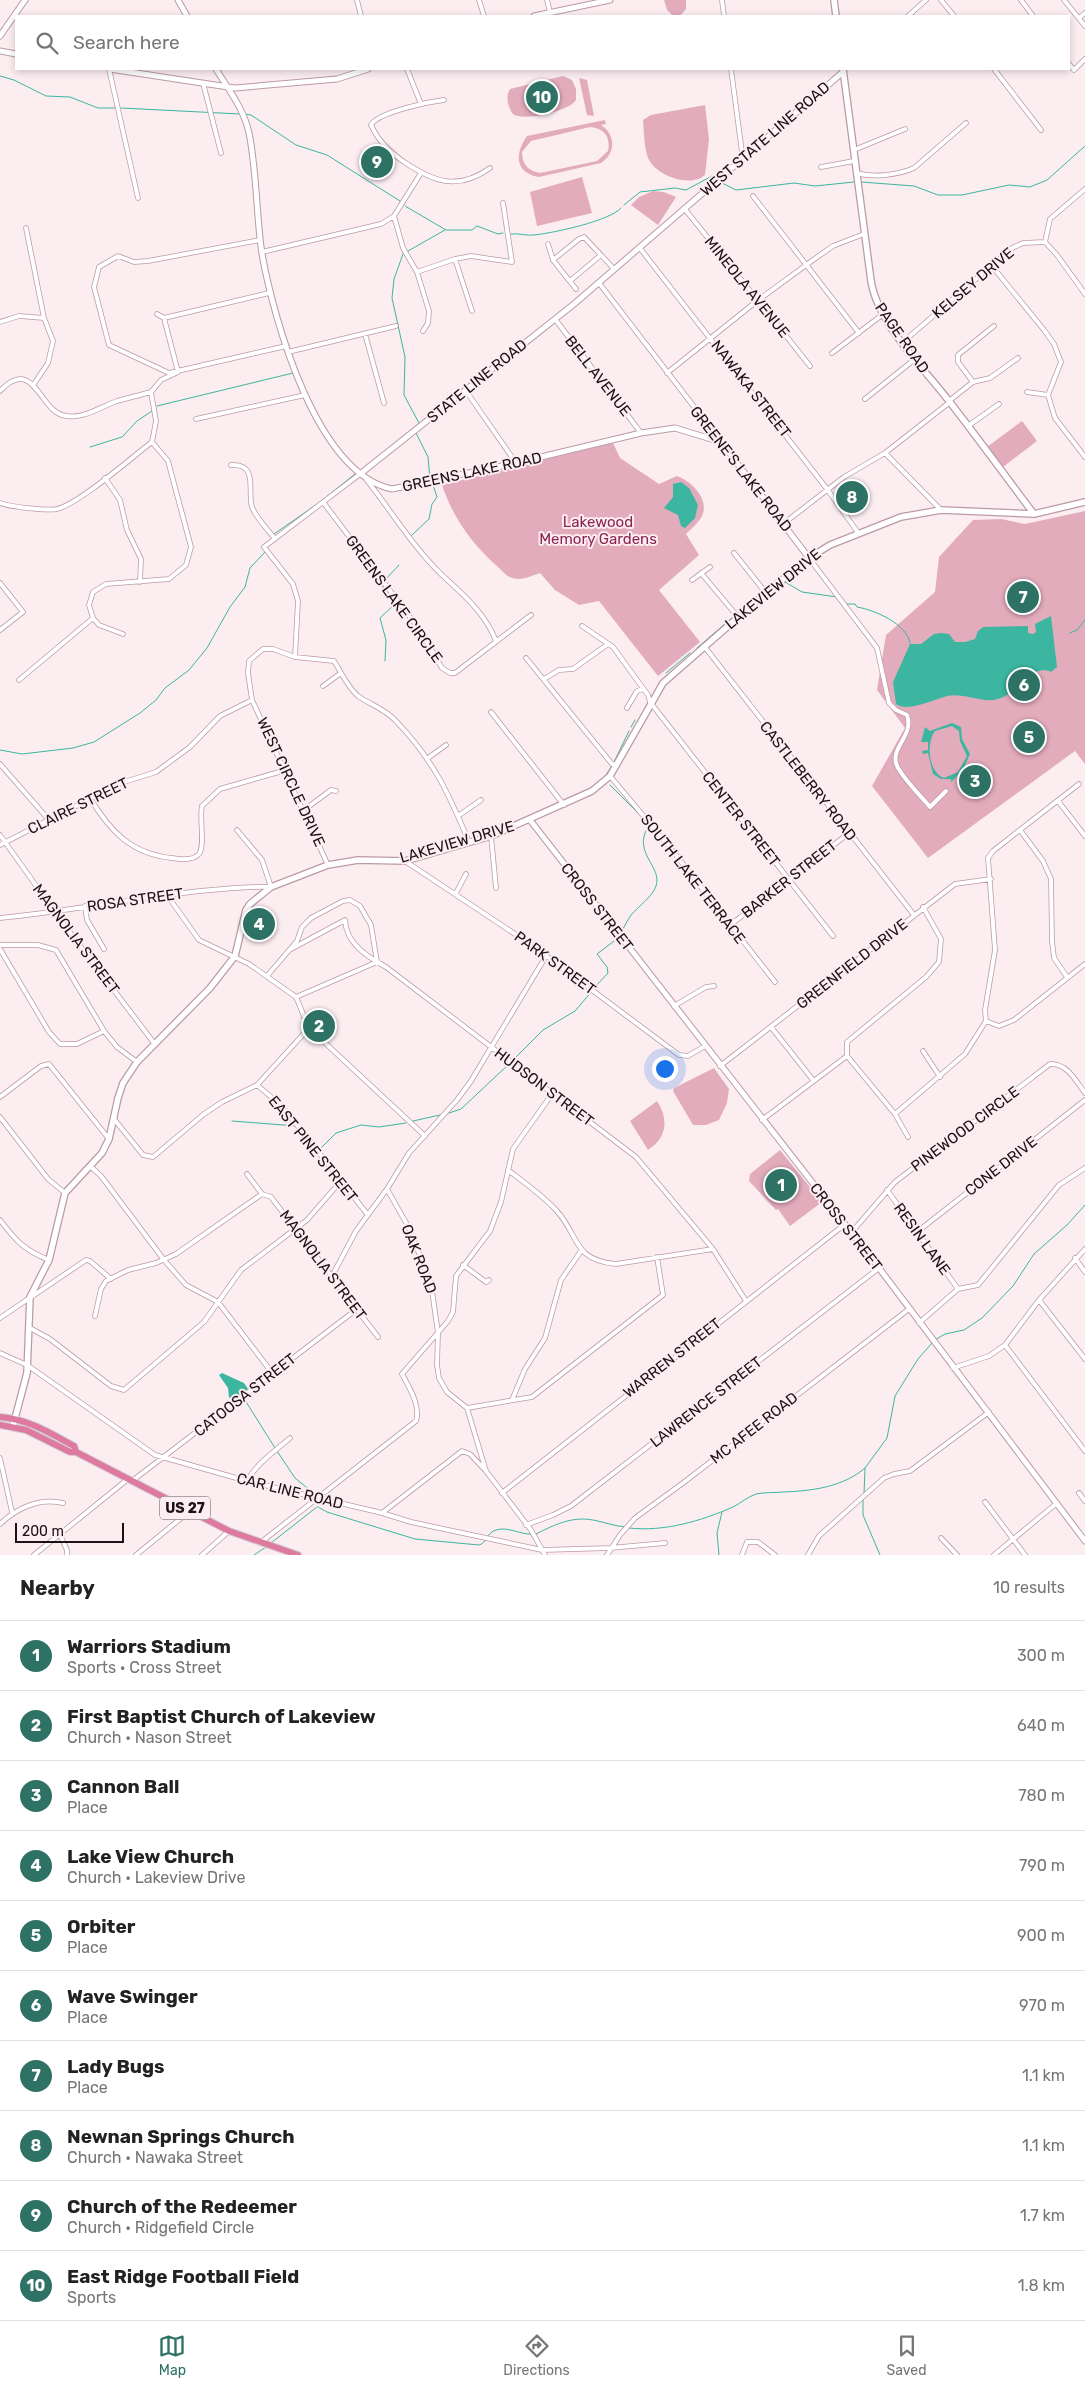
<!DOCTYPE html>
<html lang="en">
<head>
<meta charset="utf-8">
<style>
  :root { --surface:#fff; --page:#f6f6f6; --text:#222; --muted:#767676; --line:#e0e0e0; --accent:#2e7265 }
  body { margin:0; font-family:Rubik,sans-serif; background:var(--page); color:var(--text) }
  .scale { position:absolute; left:15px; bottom:12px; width:109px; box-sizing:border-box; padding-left:5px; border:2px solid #1d1115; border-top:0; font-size:14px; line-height:18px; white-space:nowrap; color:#1d1115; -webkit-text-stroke:4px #fcedf1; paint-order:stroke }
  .you { position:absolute; left:664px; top:1068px; width:18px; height:18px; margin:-12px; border:4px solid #fff; border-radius:50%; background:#1a73e8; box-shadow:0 0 0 8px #1a73e833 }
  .badge { display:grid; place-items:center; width:32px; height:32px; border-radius:50%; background:var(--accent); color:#fff; font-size:16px; font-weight:700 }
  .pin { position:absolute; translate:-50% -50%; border:2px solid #fff; box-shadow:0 1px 5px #0006 }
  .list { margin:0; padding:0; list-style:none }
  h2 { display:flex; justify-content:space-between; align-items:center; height:65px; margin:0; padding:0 20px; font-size:21px }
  h2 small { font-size:16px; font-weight:400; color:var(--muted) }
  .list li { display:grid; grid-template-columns:32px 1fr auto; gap:15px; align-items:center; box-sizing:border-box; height:70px; padding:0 20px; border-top:1px solid var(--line) }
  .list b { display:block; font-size:19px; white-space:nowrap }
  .list p { margin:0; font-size:16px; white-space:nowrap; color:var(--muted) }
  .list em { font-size:16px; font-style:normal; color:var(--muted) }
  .icon { flex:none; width:28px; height:28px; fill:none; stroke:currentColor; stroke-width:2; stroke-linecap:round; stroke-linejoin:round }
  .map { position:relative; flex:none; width:1085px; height:1555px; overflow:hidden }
  .search { position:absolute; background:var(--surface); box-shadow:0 2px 8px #0003; left:15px; right:15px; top:15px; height:55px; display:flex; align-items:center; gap:12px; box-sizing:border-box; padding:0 18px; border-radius:0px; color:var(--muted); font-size:19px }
  .sheet { height:765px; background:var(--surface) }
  nav { display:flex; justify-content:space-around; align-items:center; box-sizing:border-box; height:70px; border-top:1px solid var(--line); background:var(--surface); font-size:14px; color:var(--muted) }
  nav a { display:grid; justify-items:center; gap:2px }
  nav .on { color:var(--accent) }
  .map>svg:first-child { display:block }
  .green { fill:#e3acbd; fill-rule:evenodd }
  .water { fill:#3cb6a0; fill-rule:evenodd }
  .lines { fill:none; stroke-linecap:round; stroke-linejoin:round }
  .stream { stroke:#3cb6a0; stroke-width:1 }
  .minor-casing { stroke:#bc9aa4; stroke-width:5.5 }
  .tertiary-casing { stroke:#bc9aa4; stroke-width:7 }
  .secondary-casing { stroke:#bc9aa4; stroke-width:8 }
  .trunk-casing { stroke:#d2cfd0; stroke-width:8 }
  .minor { stroke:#fff; stroke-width:4 }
  .tertiary { stroke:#fff; stroke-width:5 }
  .secondary { stroke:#fff; stroke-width:5.5 }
  .trunk { stroke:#de7aa0; stroke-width:6 }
  .labels { text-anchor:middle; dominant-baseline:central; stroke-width:4; stroke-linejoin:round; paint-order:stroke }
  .shield { fill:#fcedf1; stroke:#605357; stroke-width:1 }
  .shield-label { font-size:14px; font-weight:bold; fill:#1d1115 }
  .street-label { font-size:15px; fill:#1d1115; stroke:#fcedf1 }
  .park-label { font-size:15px; fill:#8c2651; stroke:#fcedf1 }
</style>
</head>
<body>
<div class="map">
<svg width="1085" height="1555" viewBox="0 0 1085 1555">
  <rect width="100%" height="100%" fill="#fcedf1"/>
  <path class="green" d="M664,0H686V9L680,16H673L667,10Z
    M563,76L572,80L576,89V100C570,111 523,122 513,114C508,107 505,97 510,89Z
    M579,78L587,80L594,116L587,115Z
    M705,105L709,139L705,175C690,188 656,176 648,158C644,147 644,131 643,120L651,115Z
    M605,120L606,124L601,125C616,135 616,153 601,163L539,177C514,173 515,153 527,136ZM590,127C604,128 611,137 608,151L597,161L540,173C528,171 522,164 522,152L531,141Z
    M582,177L592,213L537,226L530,192Z
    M653,191L664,192L676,197L658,225L631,205L639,197Z
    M1022,421L1037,441L1003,467L987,447Z
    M613,443L620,458L659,484L677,476C691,481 710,499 702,516C699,522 691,529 686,534L699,555L659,590L700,642L658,676L599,601L579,605L555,590L540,573C531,576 520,582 510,577C506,576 502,570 498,567C472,544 453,518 442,485Z
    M1085,511V764L1075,751L928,858L872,786L905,728L877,690L886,635L935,592L939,557L973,520L1001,519L1025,524Z
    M714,1068L729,1089L727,1103L719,1120L706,1125H693L673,1091L674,1088Z
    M657,1101C669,1119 667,1138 648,1150L630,1121Z
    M780,1150L822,1202L790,1226L778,1209L776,1210L749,1181L750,1174Z"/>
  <path class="water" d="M681,482L689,488L698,505L695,518L685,528L681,526L678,515L664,508L673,497V484Z
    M1051,616L1057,667L1051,672C1042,666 1023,677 1017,684C1013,688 1012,692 1007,695C987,708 968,692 947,696C935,699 907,713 896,704L893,682L910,644H921L934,634L941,633L949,634L955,642H965L975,639L978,631L983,627L1028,626V633L1033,634L1036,632L1035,624Z
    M952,723L961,727L962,739L970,754L963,770L951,782V779H941L933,774L928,753L923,754L922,751L928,750V742H921L925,727L930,731ZM952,726L959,731L960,741L967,756L958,772L944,778C928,772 926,743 935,731Z
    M222,1373L244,1383L248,1389L232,1401L229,1397L228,1388L219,1375Z"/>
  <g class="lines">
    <path class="stream" d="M0,76L14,80L46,96L70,97L98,108H115
      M121,108L240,114
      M244,114L251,115L296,145L327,155L400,201
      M720,182L736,190L794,183L815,186L854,182
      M861,182L914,186L938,195H962L1009,185L1030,187L1047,180L1085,146
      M624,205L640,192L675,188L686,190L712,176L715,178
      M405,206L446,230H472L477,226L498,234L503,233
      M511,234C518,233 527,236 534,235C553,233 610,221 621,208
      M408,251L445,230
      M403,254L394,279L392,298L405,357L404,395L419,423
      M294,349L336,339
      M157,406L293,373
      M416,433L428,457L430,479
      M90,447L122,437L137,421L152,411
      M274,534L320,502L355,474
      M412,535L429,519L432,504L437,497L433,485
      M385,580L399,565
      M785,582L802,592L837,597
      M380,583L395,604L380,618L386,640L385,661
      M767,588L780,579
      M839,600L842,605
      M847,604H855L857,607C875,610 907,624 910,643
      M739,613L763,592
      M1070,633L1077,630L1085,620
      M697,648L734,616
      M666,673L690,653
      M631,727L635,720
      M0,750L22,754L73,748L94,742L140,713L156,700L165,688L189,670L207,648L230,607L245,587L250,568L265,552
      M614,762L629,731
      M606,775L611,767
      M610,785L642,817
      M621,933C624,927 627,921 631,915C639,906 653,896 656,886C663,867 632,853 648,827L644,820
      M594,988L608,973L607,967L597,954L618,938
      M513,1060L543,1030L575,1011L592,991
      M449,1113L461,1109L509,1064
      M232,1121L296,1126
      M413,1121L440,1115
      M319,1150L336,1133L361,1125L379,1127L406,1123
      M935,1340L945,1334L964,1330L982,1318L1013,1286L1034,1254L1067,1225L1085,1205
      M243,1397L275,1448
      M277,1451L295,1478L317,1496
      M864,1495L865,1468L887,1438L895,1396L918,1359L932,1343
      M863,1499V1515L880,1555
      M318,1507L327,1512L415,1539L479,1545C487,1543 487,1532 496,1530C508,1526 520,1535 532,1534
      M629,1528C664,1532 701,1521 733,1507C741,1503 747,1497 756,1494C765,1492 774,1493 783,1492C812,1491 843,1487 865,1468
      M536,1534C554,1525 572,1516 593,1520C604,1522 614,1526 625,1527
      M271,1543L317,1507
      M254,1555L266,1547
      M719,1555L717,1533L722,1512"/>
    <defs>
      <path id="minor" d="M357,0L361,16
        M479,0L484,16
        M547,0L550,12
        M722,0L724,16
        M941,0L954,16
        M1021,0L1033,16
        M1064,0L1085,26
        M908,16L926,0
        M1079,18L1085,13
        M1069,64L1074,70L1085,59
        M109,69L138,198
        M407,69L421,104
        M731,69L743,160
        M994,69L1041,130
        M203,83L221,153
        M444,100C429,102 378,112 371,125C379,142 389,151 404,162C434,182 458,191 490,168
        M854,150L905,129
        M821,167L854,161
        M856,173C873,178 898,175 914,168L966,123
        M753,196L859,333
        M684,208L810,366
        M394,216L403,248L417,272L429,311L428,323L423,331
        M26,228L44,318L53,341L48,363L34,384
        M260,240L148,261L134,262L118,256L99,267L94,287L109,345L169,373L286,346
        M1045,242L1050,219L1085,189
        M1045,242L1057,255L1085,294
        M548,244L553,260L576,289
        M639,247L827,489L859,534
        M262,252L381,224L394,216L421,173
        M601,255L614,269
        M455,259L472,311
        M553,260L579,239L584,237L601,255L570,281
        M992,266L1044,330L1054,344L1061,362L1048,395L1055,418L1085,457
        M417,272L455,259L471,256L512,262L503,203
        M599,283L721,442
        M157,314L164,318L269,293
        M164,318L178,372
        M555,319L641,433
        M0,322L19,316L44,318
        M365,334L384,403
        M903,342L1012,248L1023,243L1045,242
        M288,352L396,326
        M832,353L882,315
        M667,373L757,301L813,260L833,246L864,234
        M973,382L958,362V355L994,326
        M0,391C33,356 39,408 62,415C81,421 100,407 117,401C128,398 140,395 151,392
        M466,391L516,463
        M1027,392L1048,395
        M865,399L915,359
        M949,401L973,382L990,378L1018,358
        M196,419L305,395
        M968,426L999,404
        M885,453L941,510
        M231,465C259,463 247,492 252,507C256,518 268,530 275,539
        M105,478L120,500L127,530L141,559L140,582
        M366,479C389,508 414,548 440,573C461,593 485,612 496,641
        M323,502L419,629L442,668L450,673H455L531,615
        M0,503C11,507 47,511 57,509C80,503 131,458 152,442L156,421L151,392L161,380L176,373
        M783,524L844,477L885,453L950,402
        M734,553L766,593
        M809,558L877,648L889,703L896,710L907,715C914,735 892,746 896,763C899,775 922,797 930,807L946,791
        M701,573L738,617
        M692,580L710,567
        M0,583L23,612L0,630
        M582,626L613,647L648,695L650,702L833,936
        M123,634L99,625L93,618L89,605L93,592L106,584L169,579L186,565L191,547L168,461L152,442
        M704,646L914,915
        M295,657L298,601L293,584L264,547L360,474
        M526,658L612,764L617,765
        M544,679L559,670L573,669L608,644
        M19,680L93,618
        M323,686L341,673
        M627,708L637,691L643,689
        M491,712L564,805
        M428,758L446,745
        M0,764L49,820
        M610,776L672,850L775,982
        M90,798C110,831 131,854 172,858C180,859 191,861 198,855C206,848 199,818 202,806L220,789L286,770
        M1058,801L1085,836
        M304,810L331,790L336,791
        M458,816L481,800
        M1020,830L1043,861L1051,879L1052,941L1054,958L1067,977
        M0,835L62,922L154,1043
        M491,836L496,888
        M0,845L121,783L156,772L190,747L220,716L252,700
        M405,861L533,946L679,1055L688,1056L705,1046
        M328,865L252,700L248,673L249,661L263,649H273L295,657L334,661C341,672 348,688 358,696C371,705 385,709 396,721C434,761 448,792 469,842
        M456,893L466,874
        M167,895L199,940L249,964L296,997L309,1028L425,1136
        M85,906L87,920L104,949
        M0,918C64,912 127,899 191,892C218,889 244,886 271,887L262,860L237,830
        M729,926L849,833
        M0,945H38L56,950L104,1031L117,1047L137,1062
        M0,949L49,1032L60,1044H77L104,1031
        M291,949L345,920C346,944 368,957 386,967L636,1157L713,1249L746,1301
        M267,976L297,941L302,927L311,918L343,901L350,900L360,906L371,925L377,962
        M296,997L377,962
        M674,1006L706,987L714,986
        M986,1021L999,1026L1014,1020L1085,964
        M771,1027L813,1080
        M923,1051L940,1077
        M847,1056L895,1114L908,1137
        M720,1066L955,884L991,879
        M257,1085L282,1106L368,1215
        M0,1097L41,1066L49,1064L109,1139
        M895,1114L965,1054L986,1021L985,1010L995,950L988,858L993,851L1079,784
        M0,1117L48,1179L65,1193
        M114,1119L143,1155L153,1157L204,1114L222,1102L257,1085L309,1028
        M762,1120L847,1056V1042L926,977L939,962L941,939L923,907
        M90,1166L101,1176L164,1260L186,1285L218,1302L273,1374
        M508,1170C525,1183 542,1195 556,1210C580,1236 572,1260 616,1264L713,1249
        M247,1174L262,1194L271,1197L378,1337
        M387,1189L409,1228L431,1284L438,1333L437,1365L439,1378L447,1392L467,1408L486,1471L531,1530L545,1555
        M887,1190L958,1289
        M0,1220C16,1241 24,1250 49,1260
        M917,1232L1085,1100
        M851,1233L895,1182L1050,1064C1067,1063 1076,1081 1085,1093
        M1075,1258L1085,1272
        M463,1265L486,1282L489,1280
        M332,1276L356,1231L387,1189L409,1153L457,1100L471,1081L546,956
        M1039,1300L1085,1359
        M95,1316L101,1289L106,1281L128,1270L156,1263L176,1254L262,1194
        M0,1318L86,1260L90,1261L111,1279
        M919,1323L958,1289L978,1285L1059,1185L1085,1168
        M30,1328L50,1339L111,1386L124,1390L204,1322L241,1270L307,1220L340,1182
        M1005,1345L1085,1451
        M0,1353L27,1365L155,1455L247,1481L382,1513L411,1522L542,1550L610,1548L665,1543
        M953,1368L989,1356L1005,1345L1039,1300L1085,1249
        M512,1400L525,1369L545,1338L561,1280L581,1251
        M467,1408L532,1397L663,1295L657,1257
        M0,1458L12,1512
        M132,1481L357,1309
        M247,1481C257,1463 274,1452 290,1438
        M502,1493L844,1225
        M1079,1493L1085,1501
        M985,1502L1025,1555
        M382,1513L462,1451L470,1454L486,1471
        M0,1524C16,1509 39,1497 63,1503
        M526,1525L553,1515L571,1506L879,1268
        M60,1535L67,1550V1555
        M941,1538L957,1555
        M260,1543L416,1421C421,1406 409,1387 402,1374L448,1321L453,1312L456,1276L490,1231L501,1202L513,1149L552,1094
        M34,1555L128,1479
        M136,1555L190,1511
        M202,1555L229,1531
        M607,1555L620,1535L635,1518L683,1483L909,1309
        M742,1555L747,1542H758L775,1555
        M808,1555L819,1536L884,1478L894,1474L910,1471L989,1412
        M994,1555L1057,1503"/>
      <path id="tertiary" d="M178,0L187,16
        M534,16L610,0
        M0,36L25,0
        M0,51L16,54
        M110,69L235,88L337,79L368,69
        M216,69C228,89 244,109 249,133C257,172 256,214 262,254C274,320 316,473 392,489L516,463L641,433L675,428L721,442L809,558
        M360,474L574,304L843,72
        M530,820L879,1268L1085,1541"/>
      <path id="secondary" d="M834,0L836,16
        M843,69L871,281C878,324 922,366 949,401C978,438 1005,476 1034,514
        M13,1426L27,1373L30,1297L49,1260L65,1193L102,1153L109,1139L118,1098L123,1083L137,1062L210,988L235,956L246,910L250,904L271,887L328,865L358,860L405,861L491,836L592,791L610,776L663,683L766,593L809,558L830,545L901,517L941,510L1034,514L1085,502"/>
      <path id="trunk" d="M0,1417C28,1419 50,1433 74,1446L76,1452
        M0,1425L26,1430L70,1452H76L229,1531L298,1555"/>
    </defs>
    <use href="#minor" class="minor-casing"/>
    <use href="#tertiary" class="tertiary-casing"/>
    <use href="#secondary" class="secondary-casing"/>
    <use href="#trunk" class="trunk-casing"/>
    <use href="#minor" class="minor"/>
    <use href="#tertiary" class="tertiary"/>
    <use href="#secondary" class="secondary"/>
    <use href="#trunk" class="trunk"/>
  </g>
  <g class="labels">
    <rect class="shield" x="160" y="1496.5" width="50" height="23" rx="4"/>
    <g class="shield-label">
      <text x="185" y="1508">US 27</text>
    </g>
    <g class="street-label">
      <text transform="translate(765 139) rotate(-41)">WEST STATE LINE ROAD</text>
      <text transform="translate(973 283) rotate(-40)">KELSEY DRIVE</text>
      <text transform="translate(747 287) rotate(51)">MINEOLA AVENUE</text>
      <text transform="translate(902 338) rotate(55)">PAGE ROAD</text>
      <text transform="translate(598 376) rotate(52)">BELL AVENUE</text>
      <text transform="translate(477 381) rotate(-39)">STATE LINE ROAD</text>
      <text transform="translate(751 389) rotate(52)">NAWAKA STREET</text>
      <text transform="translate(741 469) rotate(52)">GREENE'S LAKE ROAD</text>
      <text transform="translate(472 472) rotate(-12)">GREENS LAKE ROAD</text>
      <text transform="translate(773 589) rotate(-39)">LAKEVIEW DRIVE</text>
      <text transform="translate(394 599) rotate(54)">GREENS LAKE CIRCLE</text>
      <text transform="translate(808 781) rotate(52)">CASTLEBERRY ROAD</text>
      <text transform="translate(291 782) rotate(65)">WEST CIRCLE DRIVE</text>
      <text transform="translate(78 806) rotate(-26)">CLAIRE STREET</text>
      <text transform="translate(741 819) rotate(52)">CENTER STREET</text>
      <text transform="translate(457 842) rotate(-16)">LAKEVIEW DRIVE</text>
      <text transform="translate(693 879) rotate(52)">SOUTH LAKE TERRACE</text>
      <text transform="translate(789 879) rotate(-38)">BARKER STREET</text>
      <text transform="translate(135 900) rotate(-8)">ROSA STREET</text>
      <text transform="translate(597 907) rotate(52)">CROSS STREET</text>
      <text transform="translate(76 939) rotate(53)">MAGNOLIA STREET</text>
      <text transform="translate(555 963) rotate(36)">PARK STREET</text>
      <text transform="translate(852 964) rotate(-38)">GREENFIELD DRIVE</text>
      <text transform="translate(544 1087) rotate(37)">HUDSON STREET</text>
      <text transform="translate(965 1129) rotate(-37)">PINEWOOD CIRCLE</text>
      <text transform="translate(313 1149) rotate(51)">EAST PINE STREET</text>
      <text transform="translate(1001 1166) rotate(-38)">CONE DRIVE</text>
      <text transform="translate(846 1227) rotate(52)">CROSS STREET</text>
      <text transform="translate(922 1239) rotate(54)">RESIN LANE</text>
      <text transform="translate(419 1259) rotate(69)">OAK ROAD</text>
      <text transform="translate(323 1265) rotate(53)">MAGNOLIA STREET</text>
      <text transform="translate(672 1358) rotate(-38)">WARREN STREET</text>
      <text transform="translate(245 1395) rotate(-38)">CATOOSA STREET</text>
      <text transform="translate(706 1402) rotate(-38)">LAWRENCE STREET</text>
      <text transform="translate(754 1428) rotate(-38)">MC AFEE ROAD</text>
      <text transform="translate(290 1491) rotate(14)">CAR LINE ROAD</text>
    </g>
    <g class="park-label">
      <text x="598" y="522">Lakewood<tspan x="598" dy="17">Memory Gardens</tspan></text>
    </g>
  </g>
</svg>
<div class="scale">200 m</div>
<div class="you"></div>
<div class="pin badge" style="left:781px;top:1185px">1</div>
<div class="pin badge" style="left:319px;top:1026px">2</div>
<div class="pin badge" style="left:975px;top:781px">3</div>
<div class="pin badge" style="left:259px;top:924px">4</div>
<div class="pin badge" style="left:1029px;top:737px">5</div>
<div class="pin badge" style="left:1024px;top:685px">6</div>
<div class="pin badge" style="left:1023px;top:597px">7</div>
<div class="pin badge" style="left:852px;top:497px">8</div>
<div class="pin badge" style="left:377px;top:162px">9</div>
<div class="pin badge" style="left:542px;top:97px">10</div>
<div class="search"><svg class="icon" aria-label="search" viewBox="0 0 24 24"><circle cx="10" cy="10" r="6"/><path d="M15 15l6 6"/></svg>Search here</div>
</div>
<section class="sheet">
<h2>Nearby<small>10 results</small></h2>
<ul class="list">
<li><span class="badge">1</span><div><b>Warriors Stadium</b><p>Sports · Cross Street</p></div><em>300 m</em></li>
<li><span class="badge">2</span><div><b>First Baptist Church of Lakeview</b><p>Church · Nason Street</p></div><em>640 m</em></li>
<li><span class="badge">3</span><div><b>Cannon Ball</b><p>Place</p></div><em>780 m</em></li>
<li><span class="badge">4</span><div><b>Lake View Church</b><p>Church · Lakeview Drive</p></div><em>790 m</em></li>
<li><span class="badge">5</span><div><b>Orbiter</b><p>Place</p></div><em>900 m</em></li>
<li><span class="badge">6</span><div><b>Wave Swinger</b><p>Place</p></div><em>970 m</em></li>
<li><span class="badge">7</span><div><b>Lady Bugs</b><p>Place</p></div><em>1.1 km</em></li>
<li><span class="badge">8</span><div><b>Newnan Springs Church</b><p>Church · Nawaka Street</p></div><em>1.1 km</em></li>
<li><span class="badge">9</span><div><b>Church of the Redeemer</b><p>Church · Ridgefield Circle</p></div><em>1.7 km</em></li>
<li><span class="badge">10</span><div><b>East Ridge Football Field</b><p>Sports</p></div><em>1.8 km</em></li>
</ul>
</section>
<nav>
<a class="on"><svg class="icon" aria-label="map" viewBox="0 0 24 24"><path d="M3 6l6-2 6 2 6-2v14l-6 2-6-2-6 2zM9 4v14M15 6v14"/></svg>Map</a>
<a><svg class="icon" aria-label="directions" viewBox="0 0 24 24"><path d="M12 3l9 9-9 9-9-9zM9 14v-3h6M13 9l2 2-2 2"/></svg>Directions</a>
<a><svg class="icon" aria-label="saved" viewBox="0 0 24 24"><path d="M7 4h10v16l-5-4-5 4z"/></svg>Saved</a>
</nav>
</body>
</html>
